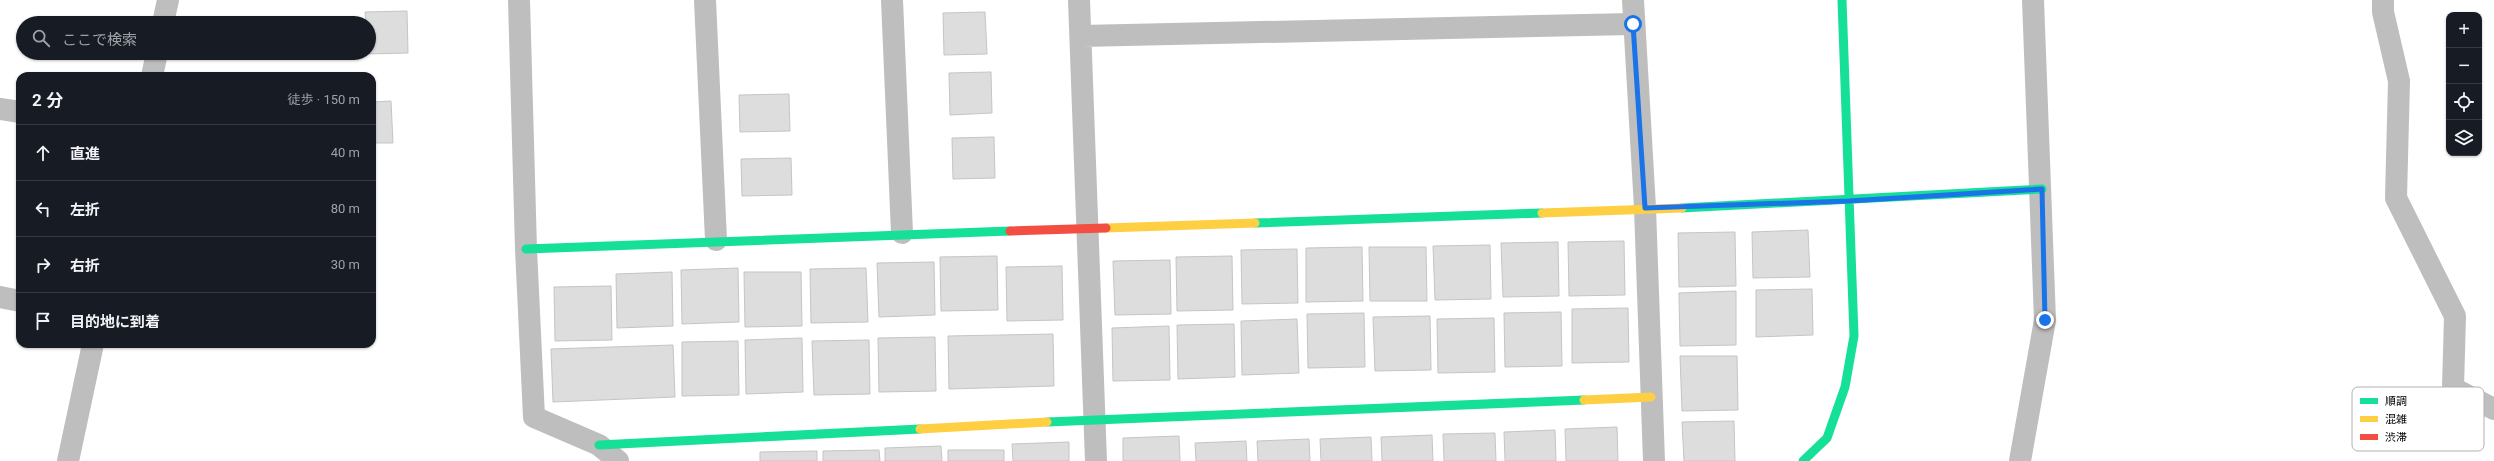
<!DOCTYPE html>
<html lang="ja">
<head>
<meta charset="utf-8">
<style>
  :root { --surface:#171b24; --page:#20242c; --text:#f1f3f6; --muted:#9ea1a6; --line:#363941 }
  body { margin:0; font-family:Roboto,"Noto Sans JP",sans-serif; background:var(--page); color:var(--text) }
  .controls { position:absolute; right:12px; top:12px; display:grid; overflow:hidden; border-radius:8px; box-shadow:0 1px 3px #0004 }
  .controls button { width:36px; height:36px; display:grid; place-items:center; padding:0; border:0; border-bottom:1px solid var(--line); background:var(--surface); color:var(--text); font:20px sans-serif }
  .stop { position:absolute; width:12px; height:12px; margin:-9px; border:3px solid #1a73e8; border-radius:50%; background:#fff }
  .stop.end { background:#1a73e8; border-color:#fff; box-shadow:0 1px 4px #0008 }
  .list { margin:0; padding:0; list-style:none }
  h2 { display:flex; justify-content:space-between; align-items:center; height:52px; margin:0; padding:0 16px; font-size:17px }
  h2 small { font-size:13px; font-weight:400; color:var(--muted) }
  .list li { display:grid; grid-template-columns:26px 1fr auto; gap:12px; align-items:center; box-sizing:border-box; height:56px; padding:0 16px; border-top:1px solid var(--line) }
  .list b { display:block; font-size:15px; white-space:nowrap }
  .list em { font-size:13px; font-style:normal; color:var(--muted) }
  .icon { flex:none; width:22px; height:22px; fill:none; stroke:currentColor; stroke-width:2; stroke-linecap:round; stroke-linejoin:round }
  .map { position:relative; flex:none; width:2494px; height:461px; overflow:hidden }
  .search { position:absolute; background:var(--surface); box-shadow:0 1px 3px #0004; left:16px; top:16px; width:360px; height:44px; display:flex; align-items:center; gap:10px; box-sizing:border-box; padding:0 14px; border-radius:22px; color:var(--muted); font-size:15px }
  .panel { position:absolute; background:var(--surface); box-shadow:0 1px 3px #0004; left:16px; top:72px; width:360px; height:276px; border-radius:12px }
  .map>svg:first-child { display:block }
  .building { fill:#ddd; stroke:#c5c5c5 }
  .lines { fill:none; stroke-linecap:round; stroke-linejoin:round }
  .street { stroke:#bebebe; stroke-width:22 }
  .fast { stroke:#16e098; stroke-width:9 }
  .slow { stroke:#ffcf43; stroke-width:9 }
  .jam { stroke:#f24e42; stroke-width:9 }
  .route { stroke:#1a73e8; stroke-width:5 }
  .key { fill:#fff; stroke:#b2b2b2; stroke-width:1 }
  .key-label { font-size:11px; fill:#000 }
</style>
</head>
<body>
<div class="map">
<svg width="2494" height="461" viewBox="0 0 2494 461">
  <rect width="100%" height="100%" fill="#fff"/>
  <path class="building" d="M407,11L408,53L366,54L369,53V23H366L365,12Z
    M985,12L987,54L944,55L943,13Z
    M991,72L992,113L950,115L949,73Z
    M789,94L790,131L740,132L739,95Z
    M391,101L393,143H372V102Z
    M994,137L995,178L953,179L952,138Z
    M791,158L792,195L742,196L741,159Z
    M1808,230L1810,277L1753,278L1752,232Z
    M1735,232L1736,286L1679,287L1678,233Z
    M1624,241L1625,295L1569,296L1568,242Z
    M1558,242L1559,296L1503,297L1501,243Z
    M1490,245L1491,299L1435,300L1433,246Z
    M1362,247L1363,301L1306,302V248Z
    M1369,247H1426L1427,301H1370Z
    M1297,249L1298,303L1242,304L1241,250Z
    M997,256L998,310L941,311L940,257Z
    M1232,256L1233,310L1177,311L1176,257Z
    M1170,260L1171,314L1115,315L1113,261Z
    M934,262L935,315L879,317L877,263Z
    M1062,266L1063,320L1007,321L1006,267Z
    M738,268L739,322L682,324L681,270Z
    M866,268L868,322L811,323L810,269Z
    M672,272L673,326L617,328L616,274Z
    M744,272H801L802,326L745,327Z
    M611,286L612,340L555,341L554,287Z
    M1812,289L1813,335L1756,337V290Z
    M1736,291V345L1680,346L1679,293Z
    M1628,308L1629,362L1572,363V309Z
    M1561,312L1562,366L1505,367L1504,313Z
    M1364,313L1365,367L1308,368L1307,314Z
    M1430,316L1431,370L1375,371L1373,317Z
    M1494,318L1495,372L1438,373L1437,319Z
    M1297,319L1299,373L1242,375L1241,321Z
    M1234,324L1235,377L1178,379L1177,325Z
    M1169,326L1170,380L1113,381L1112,328Z
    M1053,334L1054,386L949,389L948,336Z
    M935,337L936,391L879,392L878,338Z
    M802,338L803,392L746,394L745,340Z
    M869,340L870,394L814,395L812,341Z
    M738,341L739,395L682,396V342Z
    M673,345L675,397L553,402L551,349Z
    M1680,356H1737L1738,410L1682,411Z
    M1734,421L1735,461H1684L1682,422Z
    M1617,427L1618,461H1566L1565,429Z
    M1555,430L1556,461H1505L1504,432Z
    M1495,433L1496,461H1444L1443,434Z
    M1432,435L1433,461H1382L1381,437Z
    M1179,436L1180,461H1123V438Z
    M1371,437L1372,461H1321L1320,439Z
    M1309,439L1310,461H1258L1257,441Z
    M1246,441L1247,461H1196L1195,443Z
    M1069,442V461H1013L1012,444Z
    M941,446L942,461H885V448Z
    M879,450L880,461H823V451Z
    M948,450H1004V461H948Z
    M817,451V461H760V452Z"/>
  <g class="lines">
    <path class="street" d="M519,0L526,249L534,417L599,445L618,461
      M705,0L716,240
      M892,0L902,233
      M1079,0L1096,461
      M1633,0L1645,208L1654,461
      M2383,0V12L2399,81L2396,198L2455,316L2453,388L2494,409
      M163,23L168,0
      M1081,36L1633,24
      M152,76L157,53
      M0,109L20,112
      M0,297L20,301
      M68,461L93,344
      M2020,461L2045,320L2033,0"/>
    <path class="fast" d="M1682,208L2042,189
      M1255,223L1542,213
      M526,249L1010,231
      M1047,422L1584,400
      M599,445L920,429
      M1803,461L1827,438L1845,387L1854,336L1842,0"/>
    <path class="slow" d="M1542,213L1682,208
      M1106,228L1255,223
      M1584,400L1651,397
      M920,429L1047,422"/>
    <path class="jam" d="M1010,231L1106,228"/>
  </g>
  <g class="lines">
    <path class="route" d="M1633,24L1645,208L1849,201L2042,189L2045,320"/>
  </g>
  <rect x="2352" y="387" width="132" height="64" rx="6" class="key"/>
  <rect x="2360" y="398" width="18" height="6" fill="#16e098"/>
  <rect x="2360" y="416" width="18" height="6" fill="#ffcf43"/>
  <rect x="2360" y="434" width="18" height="6" fill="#f24e42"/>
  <g class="key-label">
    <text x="2385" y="405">順調</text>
    <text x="2385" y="423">混雑</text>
    <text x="2385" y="441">渋滞</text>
  </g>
</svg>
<div class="controls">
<button>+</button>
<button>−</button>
<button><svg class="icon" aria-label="locate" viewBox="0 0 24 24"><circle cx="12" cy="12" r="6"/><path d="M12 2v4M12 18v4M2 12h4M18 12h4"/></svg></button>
<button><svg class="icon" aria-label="layers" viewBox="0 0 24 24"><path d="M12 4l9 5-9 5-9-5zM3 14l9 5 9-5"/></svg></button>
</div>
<div class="stop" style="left:1633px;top:24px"></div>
<div class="stop end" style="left:2045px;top:320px"></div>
<div class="search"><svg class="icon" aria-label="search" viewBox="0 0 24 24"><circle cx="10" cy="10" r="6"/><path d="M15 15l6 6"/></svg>ここで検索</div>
<section class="panel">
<h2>2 分<small>徒歩 · 150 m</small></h2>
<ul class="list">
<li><svg class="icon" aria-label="ahead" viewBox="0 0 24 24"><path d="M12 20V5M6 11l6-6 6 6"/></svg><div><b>直進</b></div><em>40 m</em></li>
<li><svg class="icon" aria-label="left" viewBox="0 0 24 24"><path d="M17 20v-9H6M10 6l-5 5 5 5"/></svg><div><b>左折</b></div><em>80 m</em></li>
<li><svg class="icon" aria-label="right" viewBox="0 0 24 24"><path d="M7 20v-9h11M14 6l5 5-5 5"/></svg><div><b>右折</b></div><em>30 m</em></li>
<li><svg class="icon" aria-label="arrive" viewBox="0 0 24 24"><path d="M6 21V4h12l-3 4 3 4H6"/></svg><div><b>目的地に到着</b></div></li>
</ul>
</section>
</div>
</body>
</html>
